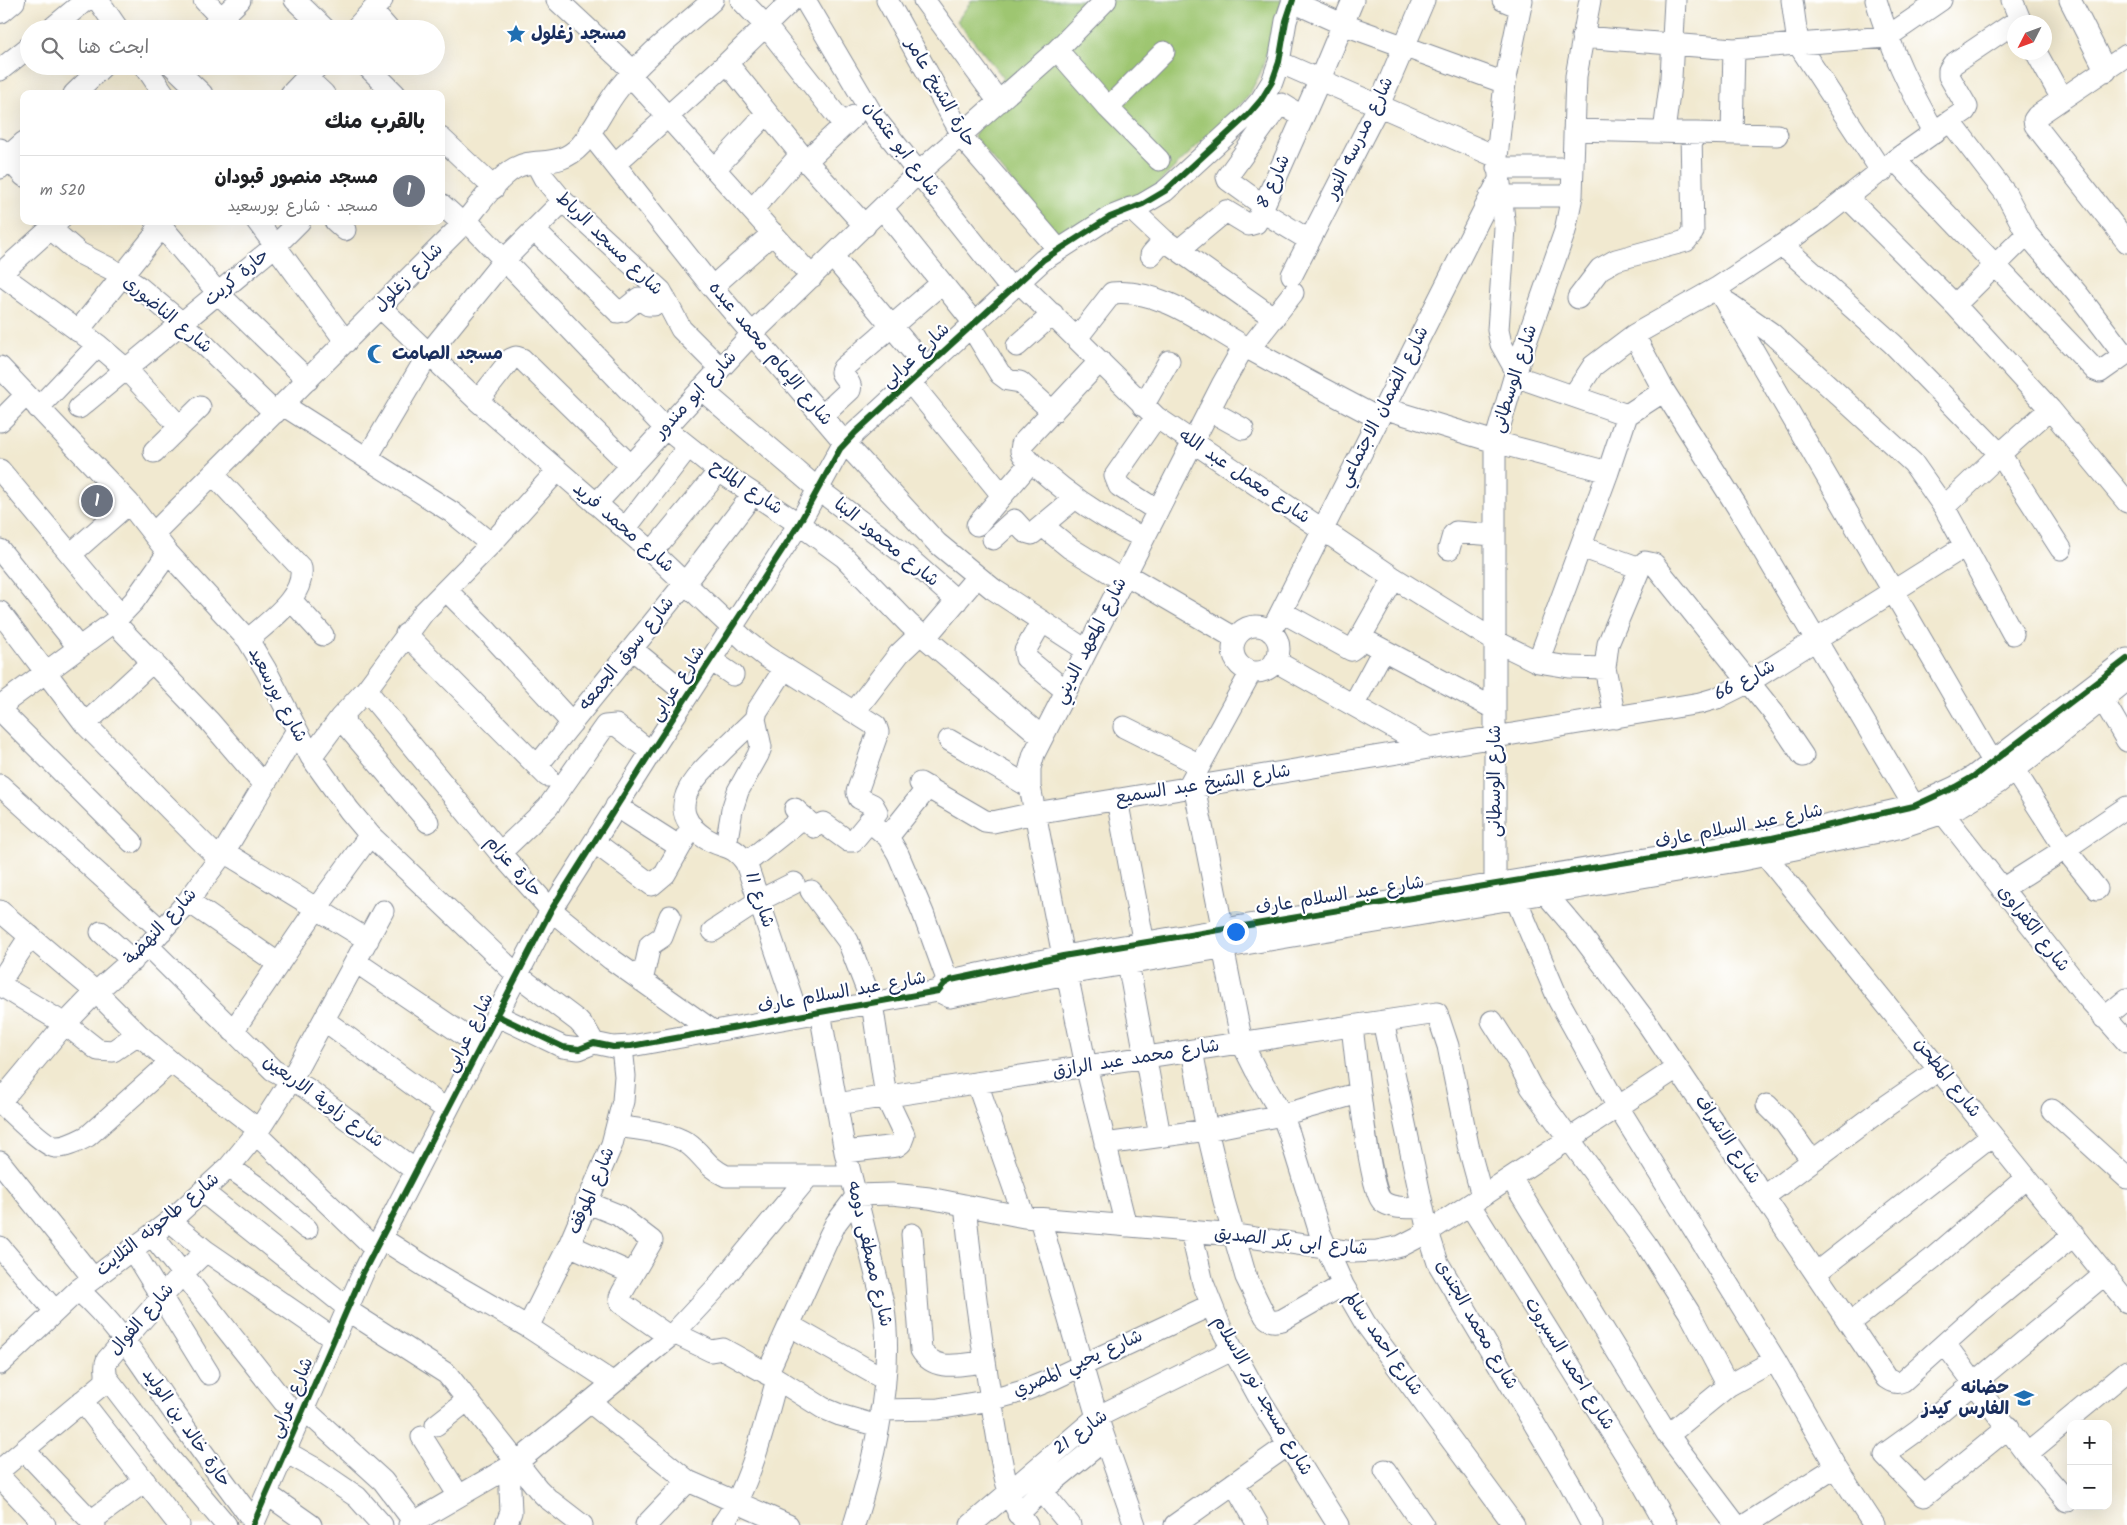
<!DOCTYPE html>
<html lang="ar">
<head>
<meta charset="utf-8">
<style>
  :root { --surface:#fff; --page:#f2f2f2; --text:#202124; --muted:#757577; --line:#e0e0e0; --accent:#d93025 }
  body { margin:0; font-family:Kalam,"Playpen Sans Arabic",sans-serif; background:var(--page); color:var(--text); direction:rtl }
  .controls { position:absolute; right:15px; bottom:15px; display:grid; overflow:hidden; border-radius:10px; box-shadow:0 5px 20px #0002 }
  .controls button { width:45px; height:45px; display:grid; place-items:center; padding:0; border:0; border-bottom:1px solid var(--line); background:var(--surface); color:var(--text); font:25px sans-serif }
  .compass { position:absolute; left:2007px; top:15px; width:45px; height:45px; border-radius:50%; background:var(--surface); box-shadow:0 5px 20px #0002; rotate:228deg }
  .you { position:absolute; left:1235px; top:931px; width:18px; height:18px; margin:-12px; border:4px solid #fff; border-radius:50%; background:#1a73e8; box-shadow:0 0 0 8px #1a73e833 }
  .badge { display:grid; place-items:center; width:32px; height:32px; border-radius:50%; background:var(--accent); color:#fff; font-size:16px; font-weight:700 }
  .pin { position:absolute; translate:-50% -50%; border:2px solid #fff; box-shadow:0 1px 5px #0006 }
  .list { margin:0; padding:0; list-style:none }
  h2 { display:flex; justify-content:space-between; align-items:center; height:65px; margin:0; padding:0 20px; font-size:21px }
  h2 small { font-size:16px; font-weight:400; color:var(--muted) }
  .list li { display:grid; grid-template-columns:32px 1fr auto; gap:15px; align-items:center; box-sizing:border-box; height:70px; padding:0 20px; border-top:1px solid var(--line) }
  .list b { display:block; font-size:19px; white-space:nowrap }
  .list p { margin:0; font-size:16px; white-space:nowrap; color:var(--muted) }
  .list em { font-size:16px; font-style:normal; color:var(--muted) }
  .icon { flex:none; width:28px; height:28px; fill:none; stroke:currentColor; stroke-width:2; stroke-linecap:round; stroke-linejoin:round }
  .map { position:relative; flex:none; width:2127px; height:1525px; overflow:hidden; direction:ltr }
  .search { position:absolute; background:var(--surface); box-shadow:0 5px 20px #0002; left:20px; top:20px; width:425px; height:55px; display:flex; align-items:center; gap:12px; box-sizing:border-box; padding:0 18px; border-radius:28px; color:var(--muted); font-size:19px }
  .panel { position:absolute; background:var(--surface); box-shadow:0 5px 20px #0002; left:20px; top:90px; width:425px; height:135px; border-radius:10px; direction:rtl }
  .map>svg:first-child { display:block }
  .green { fill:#9ec671; stroke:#5c7a68 }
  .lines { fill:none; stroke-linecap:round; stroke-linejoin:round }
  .minor-casing { stroke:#868c97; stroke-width:23 }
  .major-casing { stroke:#868c97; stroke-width:28 }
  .minor { stroke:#fff; stroke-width:21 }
  .major { stroke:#fff; stroke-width:26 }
  .cycleway-casing { stroke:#fff; stroke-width:9 }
  .cycleway { stroke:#1b5e20; stroke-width:6 }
  .labels { text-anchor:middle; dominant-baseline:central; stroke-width:4.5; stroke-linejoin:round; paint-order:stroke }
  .poi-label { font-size:18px; font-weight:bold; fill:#1b2f5e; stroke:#fff; text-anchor:start }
  .street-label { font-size:18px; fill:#1b2f5e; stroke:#fff }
</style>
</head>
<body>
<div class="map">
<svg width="2127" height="1525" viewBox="0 0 2127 1525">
  <rect width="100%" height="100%" fill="#fff"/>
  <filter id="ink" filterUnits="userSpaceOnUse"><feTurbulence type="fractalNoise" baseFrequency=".02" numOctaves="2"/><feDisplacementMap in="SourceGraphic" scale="10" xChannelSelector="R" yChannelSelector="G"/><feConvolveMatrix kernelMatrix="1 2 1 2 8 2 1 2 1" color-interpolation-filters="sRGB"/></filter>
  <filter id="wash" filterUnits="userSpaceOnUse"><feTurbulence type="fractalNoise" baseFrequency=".0096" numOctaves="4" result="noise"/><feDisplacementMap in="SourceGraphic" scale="20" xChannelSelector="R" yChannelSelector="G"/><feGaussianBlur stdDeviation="1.12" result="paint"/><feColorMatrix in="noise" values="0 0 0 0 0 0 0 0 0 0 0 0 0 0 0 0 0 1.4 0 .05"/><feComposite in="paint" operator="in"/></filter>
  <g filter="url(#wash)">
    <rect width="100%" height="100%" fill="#f1e9d0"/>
    <path class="green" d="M972,0H1282L1261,72L1248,97L1150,191L1060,238L974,137L1003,77L957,21Z"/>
  </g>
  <g filter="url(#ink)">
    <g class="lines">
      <defs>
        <path id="minor" d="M98,0L118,29
          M204,0L221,18
          M295,0L325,29
          M557,0L633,71
          M741,0L766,26L844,125
          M805,0L874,117L1011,289
          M887,0L966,142L1058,249
          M924,0L999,102
          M1503,0L1520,7
          M1792,0L1798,44L1882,172
          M1876,0C1891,50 1909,88 1935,133
          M2012,0L2021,22
          M2070,0L2106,71
          M1293,2L1342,24L1505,83
          M372,11L388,29
          M51,29L86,0
          M210,29L240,0
          M355,29L382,0
          M1582,37L1734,49L1887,37L1941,0
          M1057,50L1108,108L1159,160
          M2036,52L2062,99
          M2127,55L2037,116L2034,120L2035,125L2127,242
          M1279,62L1497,157
          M727,63L806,161L865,226
          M145,66L164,94
          M173,66L202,94
          M367,66L395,94
          M0,70L29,47
          M630,75L812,277
          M307,78L324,94
          M74,94L103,66
          M291,94L318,66
          M1108,108L1164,52
          M1950,121L1965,111L1967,107L1949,76V70L1953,64L2014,23
          M1574,130L1777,135
          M589,132L712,287L845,443L937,543L993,589L1086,650
          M1664,132L1671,78L1675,0
          M1732,134L1734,49
          M441,138L494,188
          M0,149L24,176
          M1895,160L2095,370L2100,372L2127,353
          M806,161L854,116
          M536,163L544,178L563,201L661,291L681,329L720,368
          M615,164L727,63L792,0
          M0,168L7,157L24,142
          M1497,168H1572
          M715,169L767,113
          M1490,196H1572
          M1847,197L1955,305L2050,409L2127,502
          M441,204L463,224
          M1264,206L1228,180L1227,177L1279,105L1282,104L1303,117
          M882,208L974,323
          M1130,208L1164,240L1274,318
          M752,210L801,154
          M1261,211L1309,240
          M466,220L665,428L719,471L799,524L844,557L909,624L1042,737
          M257,221L346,342
          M335,221L345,230
          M158,222L218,293L308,380
          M51,229L79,253L111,269L139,287L182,323L275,413
          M534,230L618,312L623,311L639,298L648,305H654L664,296
          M1782,245L1893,344L2000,454L2061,549
          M1179,250L1226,211L1249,225L1256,223L1320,79L1353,0
          M1151,255L1164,240
          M833,257L926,367
          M0,274L98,345L126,369L180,427
          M0,274L59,221
          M1292,275L1379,105L1424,0
          M1019,282L1156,417L1394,578L1495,641L1538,662L1569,667L1605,668
          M712,287L773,233
          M1717,288L1993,763
          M1578,298L1600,269L1616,260L1686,241L1693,232L1691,133
          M1728,303L1771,333L1913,463L1944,507L2013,634
          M1955,305L2027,234
          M380,307L478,401L652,552L746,641L765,656L876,726L878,732L857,792L859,798L873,805L877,812L853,841H848L823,823L814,827L795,809
          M971,326L1000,374L1008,380L1020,382L1053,412
          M78,331L155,235L158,221
          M1077,338L1112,293C1163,288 1208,327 1251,350C1293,373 1336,396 1378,418
          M1017,346L1053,314
          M1249,349L1293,293
          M1100,361L1022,444L1021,451C1025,460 1035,466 1043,472C1075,500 1105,520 1144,538
          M0,367L129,503L168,553L248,640L266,670L311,757L349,810L370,835L517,975L578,1021L587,1031L594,1043
          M1516,371L1501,344L1498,330L1505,228L1497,157L1505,83L1522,0
          M1515,376L1627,415
          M910,382L1002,495
          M701,389L819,490L904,554L957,601
          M1574,395L1593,366L1634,335
          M478,401L511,359L516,357L522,359L631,466
          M283,405L453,513L491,544
          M1143,406L1169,361
          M38,408L98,345
          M79,408L275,246L300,221
          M1383,408L1495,442L1608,472
          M1209,410L1243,429
          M822,416L850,390C853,383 843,378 841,372L843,368L942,283
          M1156,417L1115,476L1119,486L1158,511
          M0,421L26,395
          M154,452L200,407
          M367,458L429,353L505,259L563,201
          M0,470L121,615
          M214,475L301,568C305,598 267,622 248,640
          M596,504L752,334L918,173L1057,50L1106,0
          M1944,507L2000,454L2050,409
          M977,525L1031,462
          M1043,526L1070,548L1122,580
          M625,529L688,447
          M153,534L463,224C477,208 497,178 515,168C536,156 558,170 581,145C595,129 605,105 619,88C645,55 682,28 713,0
          M993,539L1014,520L1025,532L1032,534L1074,499
          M1581,547L1640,568
          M1449,549L1453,535L1456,532L1494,535
          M0,550L79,648
          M652,552L719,471
          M71,554L129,503
          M1125,574L1235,638
          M446,590L488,632L572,723
          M291,600L323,635
          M0,612L85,724L219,859
          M1282,612L1351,650L1355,647L1394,578
          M1042,621L1025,651L1026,658L1066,691
          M114,622L210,722L264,785
          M1233 649a23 23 0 1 1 46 0a23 23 0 1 1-46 0Z
          M1271,632L1498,182
          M406,634L547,776
          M925,638L977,577
          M1361,638L1495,709
          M632,649L688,695
          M711,660L733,675
          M1275,661L1429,748
          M1538,662L1608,472L1627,415L1664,391
          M366,690L500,853L551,910L611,959L713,1031
          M2103,700L2127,741
          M7,702L0,710L132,842
          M1354,704L1383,650
          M0,706L114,622L134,601L168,553
          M855,711L899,654L920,634
          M340,718L428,822
          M1615,718L1605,668L1608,644L1640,568L1645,562L1654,564L1776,716L1803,756
          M755,719C743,731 731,742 719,754C694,778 662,809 705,838C722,849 733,843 746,863L798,1016
          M85,724L153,661
          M1124,727L1200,765
          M949,740L1030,787
          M311,757L340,718L366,690L424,612L491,544L557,471
          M537,766L685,583L753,494
          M2015,771L2065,849L2097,889
          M920,783L985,821L993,822L1035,813L1700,703L1717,698L1749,682L1965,546
          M0,785L162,931
          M1194,786L1223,931
          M1188,787L1251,672
          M1117,799L1144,944
          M616,806L680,847
          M1914,806L1738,508L1664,391L1634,335L1717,288L1782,245L1822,217L1895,160L1950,121L2006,194L2027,234L2080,297L2124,355
          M1943,813L2087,997L2127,1042
          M869,821L888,837L898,854L923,913L948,982
          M888,837L928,787
          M594,842L652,885L665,874L692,826
          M726,845L732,810L738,791L758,755L761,747L755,719L757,711L785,668
          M224,852L368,940
          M500,853L548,807L605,726L616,725L651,752
          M1766,856L2127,1302
          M746,863L804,817
          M1495,885V442L1516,371L1565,231L1572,196L1576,76L1590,0
          M2002,889L2065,849L2127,807
          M811,891L848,941L872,1003L886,1097L904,1135L901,1143L897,1146L845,1152
          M1546,894L1581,935L1647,1023L1886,1378C1892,1382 1896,1384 1903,1381L1981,1311L2074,1235
          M1516,899L1559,1001L1618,1107L1775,1360L1836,1467L1874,1525
          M188,901L279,964
          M0,911L96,992L138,1034L171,1062L259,1130
          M713,931L760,900L794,883
          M101,932L133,961
          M148,946L273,1070L306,1088L416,1171
          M1223,947L1242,1043L1256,1071L1282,1115L1289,1133L1320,1233L1343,1285L1365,1323L1514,1525
          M1063,956L1030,787V768L1034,754L1222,385L1244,346
          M356,962L480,1046
          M1128,963L1160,1136
          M1067,974L1086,1066L1126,1226
          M642,981L650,945L662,937L670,916
          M0,982L30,936
          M0,985L65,1024L98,1050L113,1051L138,1034
          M938,991L950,997L1067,974L1737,861L1898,828L1943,813L1962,805L1998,783L2127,680
          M820,1012L845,1152L883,1303C895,1373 875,1458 854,1525
          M496,1015L563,1047L579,1049L594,1043L613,1047L631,1046L938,991L944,984L951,980L1063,956L1772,838L1914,806L1955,787L1974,776L2127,659
          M2104,1018L2127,999
          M324,1020L447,1110
          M1383,1021L1428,1232L1438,1263L1569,1482L1592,1525
          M1492,1021L1517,1060L1531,1087L1646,1244L1689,1312L1728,1386
          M1352,1026C1355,1052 1369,1189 1382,1201C1392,1210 1410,1207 1423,1208
          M233,1031L316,909L370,835
          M1192,1050L1207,1130L1224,1201L1246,1277L1265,1316C1270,1322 1274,1322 1282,1320L1343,1285
          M171,1062L88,1136C78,1141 66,1148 55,1147C43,1145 10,1111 0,1102L65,1024L96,992L148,946L188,901L224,852L296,732
          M977,1083L1024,1217
          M836,1104L1437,1013L1448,1046L1468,1145L1482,1196
          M1767,1105L1784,1122L1812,1161
          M2052,1110L2127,1178
          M618,1126C639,1130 668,1131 687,1143C703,1154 706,1167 726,1176H851
          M256,1134L375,1249
          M1105,1144L1207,1130L1282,1115L1359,1093
          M0,1162L93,1278
          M229,1167L256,1186L307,1229
          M1511,1178L1668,1435L1736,1525
          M203,1192L348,1308
          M855,1195L892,1194L929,1198L1024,1217L1235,1235L1352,1252L1377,1251L1401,1246L1428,1232L1677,1068
          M1765,1196L1882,1109L1940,1069
          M586,1202L618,1215L652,1241L623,1291L620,1297L621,1303L670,1337
          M965,1205C972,1276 982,1347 994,1417C1001,1454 1003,1495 1027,1525
          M1470,1205L1635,1470L1666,1525
          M1040,1219L1097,1417L1135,1525
          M170,1221L206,1251L334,1339
          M1191,1231L1203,1283L1221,1328L1261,1401L1338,1525
          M912,1234L921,1350C935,1373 961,1364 984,1362
          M152,1235L299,1421
          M381,1238L440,1276L528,1327L612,1382
          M569,1245L633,1274
          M0,1247L55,1311
          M132,1249L209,1374
          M1817,1272L1992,1135
          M78,1290C115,1322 141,1364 168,1404C196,1444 225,1483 254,1522
          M347,1310L447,1374L538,1489L547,1498L582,1525
          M1850,1323L1932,1259L2026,1178
          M789,1325L884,1379
          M528,1327L569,1245L612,1144L623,1101L625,1076L622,1047
          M674,1333L711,1351L723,1349L777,1379L823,1408L840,1415L878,1426
          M1945,1344L2027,1454L2067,1501
          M0,1364L78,1290L170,1221L229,1167L256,1134L291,1080L383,911
          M767,1374L829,1237L836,1223L855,1198
          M107,1378L160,1447L226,1525
          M82,1401L179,1525
          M590,1402L688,1481L788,1525
          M304,1409L383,1481L414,1522
          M881,1410L938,1409L991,1400L1023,1391L1053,1379L1211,1305
          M436,1425L468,1400
          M2009,1427L1924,1496L1885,1456L1886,1453L1918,1430L2105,1274
          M1668,1435L1728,1386L1775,1360
          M422,1437L459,1496
          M24,1450L95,1525
          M286,1452L316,1469L357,1497L382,1525
          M2027,1454L2127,1371
          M0,1470L104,1383C109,1375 103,1368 107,1360L182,1274L206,1251
          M1385,1470L1423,1525
          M0,1477L45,1525
          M1234,1483L1258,1525
          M1042,1491L1070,1525
          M267,1494L311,1525
          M1018,1514L1042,1491L1104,1440
          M91,1521L145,1481
          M253,1525L363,1273L551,910L651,752L799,524L840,449L856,432L1043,260L1110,217L1143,204L1165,191L1248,115L1261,100L1272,82L1279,62L1286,21L1293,0
          M409,1525L516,1463L674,1333L715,1289L808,1177
          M506,1525L511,1512L509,1467
          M646,1525L688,1481
          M722,1525C750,1488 765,1423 777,1379
          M971,1525L1097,1417L1232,1350
          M1175,1525L1288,1445
          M1745,1525L1836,1467"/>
        <path id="major" d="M0,10L12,0"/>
      </defs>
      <use href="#minor" class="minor-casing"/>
      <use href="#major" class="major-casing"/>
      <use href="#minor" class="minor"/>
      <use href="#major" class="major"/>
      <defs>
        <path id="cycleway" d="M496,1015L563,1047L579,1049L594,1043L613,1047L631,1046L938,991L944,984L951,980L1063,956L1772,838L1914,806L1955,787L1974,776L2127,659
          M253,1525L363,1273L551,910L651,752L799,524L840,449L856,432L1043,260L1110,217L1143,204L1165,191L1248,115L1261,100L1272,82L1279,62L1286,21L1293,0"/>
      </defs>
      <use href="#cycleway" class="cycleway-casing"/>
      <use href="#cycleway" class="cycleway"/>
    </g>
  </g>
  <defs>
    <symbol id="sight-bare" viewBox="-9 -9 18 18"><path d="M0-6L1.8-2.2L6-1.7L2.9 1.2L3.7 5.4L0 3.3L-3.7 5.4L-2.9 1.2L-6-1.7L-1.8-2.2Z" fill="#1f6fb2" stroke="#fff" stroke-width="2.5" paint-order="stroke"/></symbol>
    <symbol id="mosque-bare" viewBox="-9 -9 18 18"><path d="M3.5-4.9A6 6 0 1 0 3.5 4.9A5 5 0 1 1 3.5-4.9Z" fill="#1f6fb2" stroke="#fff" stroke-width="2.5" paint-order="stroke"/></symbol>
    <symbol id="school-bare" viewBox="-9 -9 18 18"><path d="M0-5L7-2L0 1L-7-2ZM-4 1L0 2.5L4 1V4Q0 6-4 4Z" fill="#1f6fb2" stroke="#fff" stroke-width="2.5" paint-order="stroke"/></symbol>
  </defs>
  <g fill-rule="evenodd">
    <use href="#sight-bare" x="502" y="20" width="28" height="28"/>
    <use href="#mosque-bare" x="363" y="340" width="28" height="28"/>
    <use href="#school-bare" x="2010" y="1384" width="28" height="28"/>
  </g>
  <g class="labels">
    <g class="poi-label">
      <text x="531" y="34">مسجد زغلول</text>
      <text x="392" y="354">مسجد الصامت</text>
      <text x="2009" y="1388" text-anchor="end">حضانه<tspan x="2009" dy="21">الفارس كيدز</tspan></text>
    </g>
    <g class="street-label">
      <text transform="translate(940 93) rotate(60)">حارة الشيخ عامر</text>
      <text transform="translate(1360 138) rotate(-64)">شارع مدرسه النور</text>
      <text transform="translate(901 149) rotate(53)">شارع ابو عثمان</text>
      <text transform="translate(1274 182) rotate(-66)">شارع 8</text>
      <text transform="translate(609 244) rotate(44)">شارع مسجد الرباط</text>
      <text transform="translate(237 278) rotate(-40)">حارة كريت</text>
      <text transform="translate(409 278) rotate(-45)">شارع زغلول</text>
      <text transform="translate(167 315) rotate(40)">شارع الناضورى</text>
      <text transform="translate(770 354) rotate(50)">شارع الإمام محمد عبده</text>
      <text transform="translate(916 356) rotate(-43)">شارع عرابى</text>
      <text transform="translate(1515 379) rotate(-72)">شارع الوسطانى</text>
      <text transform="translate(696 395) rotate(-47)">شارع ابو مندور</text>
      <text transform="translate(1384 407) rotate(-63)">شارع الضمان الاجتماعي</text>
      <text transform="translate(1244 477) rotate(34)">شارع معمل عبد الله</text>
      <text transform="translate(746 488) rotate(34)">شارع الملاح</text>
      <text transform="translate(623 528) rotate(41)">شارع محمد فريد</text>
      <text transform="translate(886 543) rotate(39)">شارع محمود البنا</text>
      <text transform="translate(1091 641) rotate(-63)">شارع المعهد الديني</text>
      <text transform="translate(627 654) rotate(-51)">شارع سوق الجمعه</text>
      <text transform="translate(1745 681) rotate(-28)">شارع 66</text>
      <text transform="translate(678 684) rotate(-57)">شارع عرابى</text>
      <text transform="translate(277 695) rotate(62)">شارع بورسعيد</text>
      <text transform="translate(1495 781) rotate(-90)">شارع الوسطانى</text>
      <text transform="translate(1203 785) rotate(-9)">شارع الشيخ عبد السميع</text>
      <text transform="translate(1739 827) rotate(-11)">شارع عبد السلام عارف</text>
      <text transform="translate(513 867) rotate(49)">حارة عزام</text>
      <text transform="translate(1340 896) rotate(-9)">شارع عبد السلام عارف</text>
      <text transform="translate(759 900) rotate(71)">شارع 11</text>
      <text transform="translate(161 927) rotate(-47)">شارع النهضة</text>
      <text transform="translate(2033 929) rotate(52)">شارع الكفراوى</text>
      <text transform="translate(842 993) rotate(-10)">شارع عبد السلام عارف</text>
      <text transform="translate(470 1033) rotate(-63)">شارع عرابى</text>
      <text transform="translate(1136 1059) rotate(-9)">شارع محمد عبد الرازق</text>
      <text transform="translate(1947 1078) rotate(52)">شارع المطحن</text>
      <text transform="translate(323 1102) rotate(36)">شارع زاوية الاربعين</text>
      <text transform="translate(1727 1140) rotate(56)">شارع الاشراف</text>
      <text transform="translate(592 1191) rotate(-67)">شارع الموقف</text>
      <text transform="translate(158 1225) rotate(-39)">شارع طاحونه التلايت</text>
      <text transform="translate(1291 1242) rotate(6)">شارع ابى بكر الصديق</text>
      <text transform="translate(869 1254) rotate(77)">شارع مصطفى دومه</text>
      <text transform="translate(142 1320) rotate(-49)">شارع الفوال</text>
      <text transform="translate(1476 1325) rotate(60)">شارع محمد الجندى</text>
      <text transform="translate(1383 1344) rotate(55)">شارع احمد سالم</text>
      <text transform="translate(1078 1364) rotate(-24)">شارع يحيي المصري</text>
      <text transform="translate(1569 1364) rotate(58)">شارع احمد السبروت</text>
      <text transform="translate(1262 1396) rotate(60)">شارع مسجد نور الاسلام</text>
      <text transform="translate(292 1398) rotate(-67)">شارع عرابى</text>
      <text transform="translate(186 1428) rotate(55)">حارة خالد بن الوليد</text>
      <text transform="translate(1081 1433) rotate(-37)">شارع 21</text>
    </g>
  </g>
</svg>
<div class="controls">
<button>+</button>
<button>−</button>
</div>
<svg class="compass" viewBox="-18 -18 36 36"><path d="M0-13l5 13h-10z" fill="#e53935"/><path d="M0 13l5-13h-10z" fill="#757577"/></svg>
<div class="you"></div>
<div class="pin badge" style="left:97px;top:501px;background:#6b7280">1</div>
<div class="search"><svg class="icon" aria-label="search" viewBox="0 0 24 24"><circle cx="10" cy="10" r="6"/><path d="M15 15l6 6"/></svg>ابحث هنا</div>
<section class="panel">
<h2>بالقرب منك<small></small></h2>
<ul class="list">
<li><span class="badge" style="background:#6b7280">1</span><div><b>مسجد منصور قبودان</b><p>مسجد · شارع بورسعيد</p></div><em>520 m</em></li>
</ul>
</section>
</div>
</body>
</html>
